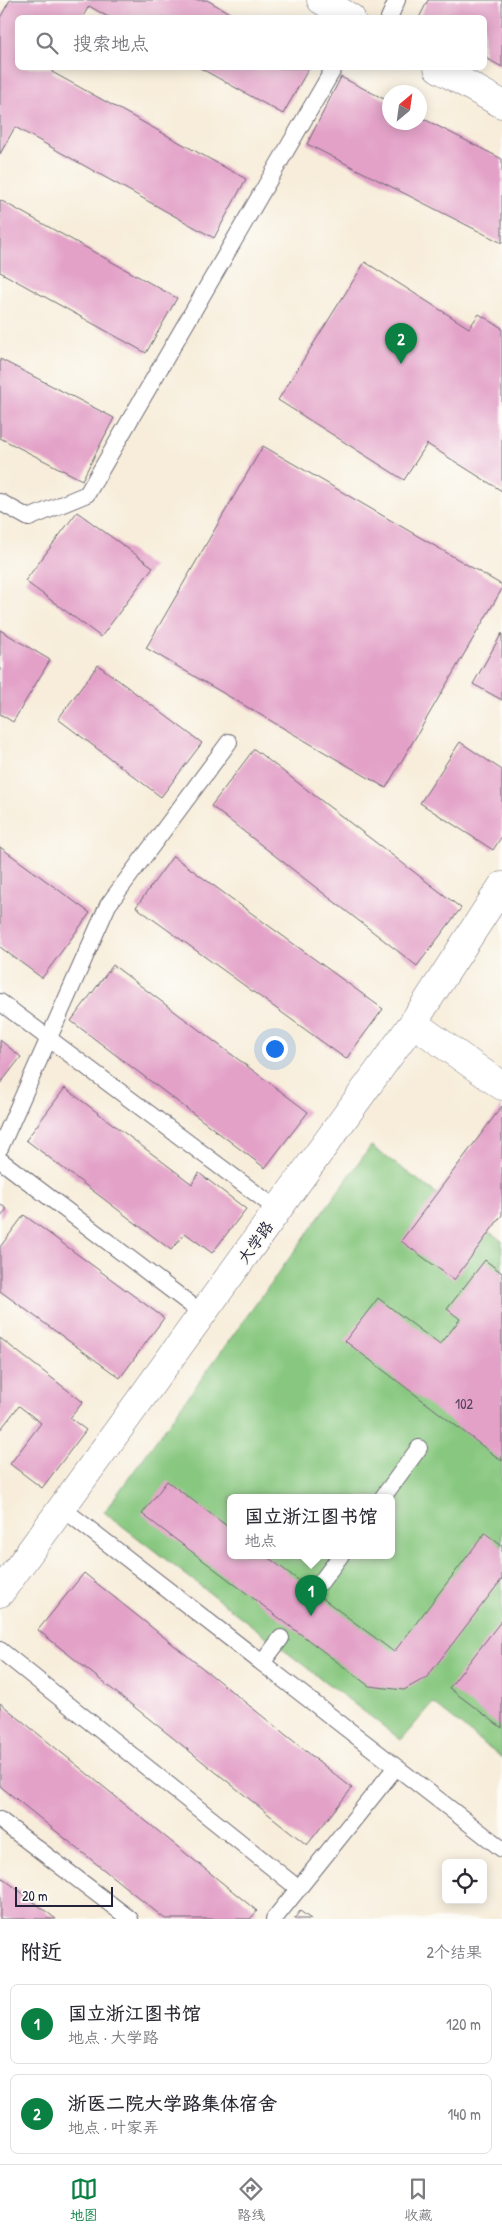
<!DOCTYPE html>
<html lang="zh">
<head>
<meta charset="utf-8">
<style>
  :root { --surface:#fff; --page:#f7f7f7; --text:#2b2b33; --muted:#7c7c81; --line:#e1e1e2; --accent:#0b8043 }
  body { margin:0; font-family:"Patrick Hand","LXGW WenKai TC",sans-serif; background:var(--page); color:var(--text) }
  .controls { position:absolute; right:15px; bottom:15px; display:grid; overflow:hidden; border-radius:8px; box-shadow:0 2px 12px #0003 }
  .controls button { width:45px; height:45px; display:grid; place-items:center; padding:0; border:0; border-bottom:1px solid var(--line); background:var(--surface); color:var(--text); font:25px sans-serif }
  .compass { position:absolute; left:382px; top:85px; width:45px; height:45px; border-radius:50%; background:var(--surface); box-shadow:0 2px 12px #0003; rotate:29deg }
  .scale { position:absolute; left:15px; bottom:12px; width:98px; box-sizing:border-box; padding-left:5px; border:2px solid #22223b; border-top:0; font-size:14px; line-height:18px; white-space:nowrap; color:#22223b; -webkit-text-stroke:4px #fdfcf7; paint-order:stroke }
  .you { position:absolute; left:274px; top:1048px; width:18px; height:18px; margin:-12px; border:4px solid #fff; border-radius:50%; background:#1a73e8; box-shadow:0 0 0 8px #1a73e833 }
  .badge { display:grid; place-items:center; width:32px; height:32px; border-radius:50%; background:var(--accent); color:#fff; font-size:16px; font-weight:700 }
  .pin { position:absolute; translate:-50% -41px; filter:drop-shadow(0 1px 2px #0008) }
  .pin::after { content:''; position:absolute; top:26px; width:18px; height:15px; background:inherit; clip-path:polygon(0 0,100% 0,50% 100%) }
  .popup { position:absolute; left:227px; top:1494px; width:168px; height:65px; box-sizing:border-box; display:grid; place-content:center; border-radius:8px; background:var(--surface); filter:drop-shadow(0 1px 4px #0005); font-size:16px; white-space:nowrap; color:var(--muted) }
  .popup b { font-size:19px; color:var(--text) }
  .popup::after { content:''; position:absolute; left:50%; top:100%; margin-left:-10px; border:10px solid transparent; border-top-color:var(--surface) }
  .list { margin:0; padding:0; list-style:none }
  h2 { display:flex; justify-content:space-between; align-items:center; height:65px; margin:0; padding:0 20px; font-size:21px }
  h2 small { font-size:16px; font-weight:400; color:var(--muted) }
  .list li { display:grid; grid-template-columns:32px 1fr auto; gap:15px; align-items:center; box-sizing:border-box; height:80px; margin:0 10px 10px; padding:0 10px; border:1px solid var(--line); border-radius:8px }
  .list b { display:block; font-size:19px; white-space:nowrap }
  .list p { margin:0; font-size:16px; white-space:nowrap; color:var(--muted) }
  .list em { font-size:16px; font-style:normal; color:var(--muted) }
  .icon { flex:none; width:28px; height:28px; fill:none; stroke:currentColor; stroke-width:2; stroke-linecap:round; stroke-linejoin:round }
  .map { position:relative; flex:none; width:502px; height:1919px; overflow:hidden }
  .search { position:absolute; background:var(--surface); box-shadow:0 2px 12px #0003; left:15px; right:15px; top:15px; height:55px; display:flex; align-items:center; gap:12px; box-sizing:border-box; padding:0 18px; border-radius:8px; color:var(--muted); font-size:19px }
  .sheet { height:245px; background:var(--surface) }
  nav { display:flex; justify-content:space-around; align-items:center; box-sizing:border-box; height:70px; border-top:1px solid var(--line); background:var(--surface); font-size:14px; color:var(--muted) }
  nav a { display:grid; justify-items:center; gap:2px }
  nav .on { color:var(--accent) }
  .map>svg:first-child { display:block }
  .green { fill:#87c77f; stroke:#54745d; fill-rule:evenodd }
  .building { fill:#e3a1c8 }
  .lines { fill:none; stroke-linecap:round; stroke-linejoin:round }
  .service-casing { stroke:#6d6973; stroke-width:18 }
  .minor-casing { stroke:#6d6973; stroke-width:29 }
  .service { stroke:#fff; stroke-width:16 }
  .minor { stroke:#fff; stroke-width:28 }
  .labels { text-anchor:middle; dominant-baseline:central; stroke-width:4; stroke-linejoin:round; paint-order:stroke }
  .number-label { font-size:14px; fill:#52425e }
  .street-label { font-size:16px; fill:#22223b; stroke:#fdfcf7 }
</style>
</head>
<body>
<div class="map">
<svg width="502" height="1919" viewBox="0 0 502 1919">
  <rect width="100%" height="100%" fill="#fdfcf7"/>
  <filter id="ink" filterUnits="userSpaceOnUse"><feTurbulence type="fractalNoise" baseFrequency=".02" numOctaves="2"/><feDisplacementMap in="SourceGraphic" scale="10" xChannelSelector="R" yChannelSelector="G"/><feConvolveMatrix kernelMatrix="1 2 1 2 8 2 1 2 1" color-interpolation-filters="sRGB"/></filter>
  <filter id="wash" filterUnits="userSpaceOnUse"><feTurbulence type="fractalNoise" baseFrequency=".0096" numOctaves="4" result="noise"/><feDisplacementMap in="SourceGraphic" scale="20" xChannelSelector="R" yChannelSelector="G"/><feGaussianBlur stdDeviation="1.12" result="paint"/><feColorMatrix in="noise" values="0 0 0 0 0 0 0 0 0 0 0 0 0 0 0 0 0 1.4 0 .05"/><feComposite in="paint" operator="in"/></filter>
  <g filter="url(#wash)">
    <rect width="100%" height="100%" fill="#f7edda"/>
    <path class="green" d="M371,1146L502,1241V1758L433,1703L401,1740L104,1512ZM231,1497H391V1555H231Z"/>
    <g id="blocks">
      <path class="building" d="M10,0H207L238,18H110L89,6L82,18H18V68H54L52,72L246,179L214,238L15,127L0,154V18Z
        M428,0H502V67L484,57V18H419Z
        M200,68H309L283,114Z
        M341,77L390,102V122H420V117L502,159V243L307,144Z
        M0,200L177,298L146,353L0,272Z
        M365,262L469,328L479,314L502,328V491L427,444L404,480L278,400Z
        M0,359L114,418L82,480L0,438Z
        M263,446L502,585V589L386,788L146,648Z
        M77,512L153,567L101,637L25,581Z
        M0,630L50,660L13,722L0,714Z
        M502,633V700L473,684Z
        M98,665L202,743L161,797L58,719Z
        M460,742L502,770V836L493,850L420,803Z
        M254,749L461,908L417,966L211,806Z
        M0,847L90,913L42,978L0,947Z
        M173,856L383,1009L346,1059L136,907Z
        M113,965L308,1112L265,1168L71,1021Z
        M0,1040L21,1057L0,1084Z
        M65,1088L192,1184L199,1173L246,1209L212,1253L185,1233L171,1250L26,1140Z
        M502,1106V1215L454,1280L401,1241Z
        M0,1204L7,1209L0,1218Z
        M24,1215L164,1318L120,1378L0,1291V1247Z
        M485,1260L502,1273V1461L345,1341L378,1298L440,1345L460,1319L447,1309Z
        M0,1338L83,1402L70,1418L86,1430L42,1488L10,1464L41,1423L19,1406L0,1430Z
        M167,1481L231,1529V1555H265L394,1652L485,1533L502,1546V1579L427,1677L404,1690L369,1686L142,1514Z
        M84,1573L352,1788L307,1845L38,1630Z
        M502,1620V1728L449,1688Z
        M0,1703L257,1911L250,1919H165L0,1786Z
        M0,1876L56,1919H0Z
        M300,1911L311,1919H294Z"/>
    </g>
  </g>
  <g filter="url(#ink)">
    <use href="#blocks" fill-opacity="0" stroke="#6d6973" stroke-width="1"/>
    <g class="lines">
      <defs>
        <path id="service" d="M389,18L397,0
          M0,502L29,518L87,494L334,68
          M0,1002L278,1210
          M0,1148L108,905L229,742
          M0,1160L203,1314
          M383,1497L419,1448
          M62,1508L502,1849
          M321,1582L341,1555
          M0,1650L299,1889
          M262,1663L281,1638
          M0,1820L130,1919
          M274,1919L396,1767"/>
        <path id="minor" d="M321,0L351,18
          M438,68L502,104
          M413,1023L502,1086
          M0,1593L413,1023L502,886"/>
      </defs>
      <use href="#service" class="service-casing"/>
      <use href="#minor" class="minor-casing"/>
      <use href="#service" class="service"/>
      <use href="#minor" class="minor"/>
    </g>
  </g>
  <g class="labels">
    <g class="number-label">
      <text x="464" y="1403">102</text>
    </g>
    <g class="street-label">
      <text transform="translate(255 1242) rotate(-54)">大学路</text>
    </g>
  </g>
</svg>
<div class="controls">
<button><svg class="icon" aria-label="locate" viewBox="0 0 24 24"><circle cx="12" cy="12" r="6"/><path d="M12 2v4M12 18v4M2 12h4M18 12h4"/></svg></button>
</div>
<svg class="compass" viewBox="-18 -18 36 36"><path d="M0-13l5 13h-10z" fill="#e53935"/><path d="M0 13l5-13h-10z" fill="#7c7c81"/></svg>
<div class="scale">20 m</div>
<div class="you"></div>
<div class="pin badge" style="left:311px;top:1616px">1</div>
<div class="popup"><b>国立浙江图书馆</b>地点</div>
<div class="pin badge" style="left:401px;top:364px">2</div>
<div class="search"><svg class="icon" aria-label="search" viewBox="0 0 24 24"><circle cx="10" cy="10" r="6"/><path d="M15 15l6 6"/></svg>搜索地点</div>
</div>
<section class="sheet">
<h2>附近<small>2个结果</small></h2>
<ul class="list">
<li><span class="badge">1</span><div><b>国立浙江图书馆</b><p>地点 · 大学路</p></div><em>120 m</em></li>
<li><span class="badge">2</span><div><b>浙医二院大学路集体宿舍</b><p>地点 · 叶家弄</p></div><em>140 m</em></li>
</ul>
</section>
<nav>
<a class="on"><svg class="icon" aria-label="map" viewBox="0 0 24 24"><path d="M3 6l6-2 6 2 6-2v14l-6 2-6-2-6 2zM9 4v14M15 6v14"/></svg>地图</a>
<a><svg class="icon" aria-label="directions" viewBox="0 0 24 24"><path d="M12 3l9 9-9 9-9-9zM9 14v-3h6M13 9l2 2-2 2"/></svg>路线</a>
<a><svg class="icon" aria-label="saved" viewBox="0 0 24 24"><path d="M7 4h10v16l-5-4-5 4z"/></svg>收藏</a>
</nav>
</body>
</html>
